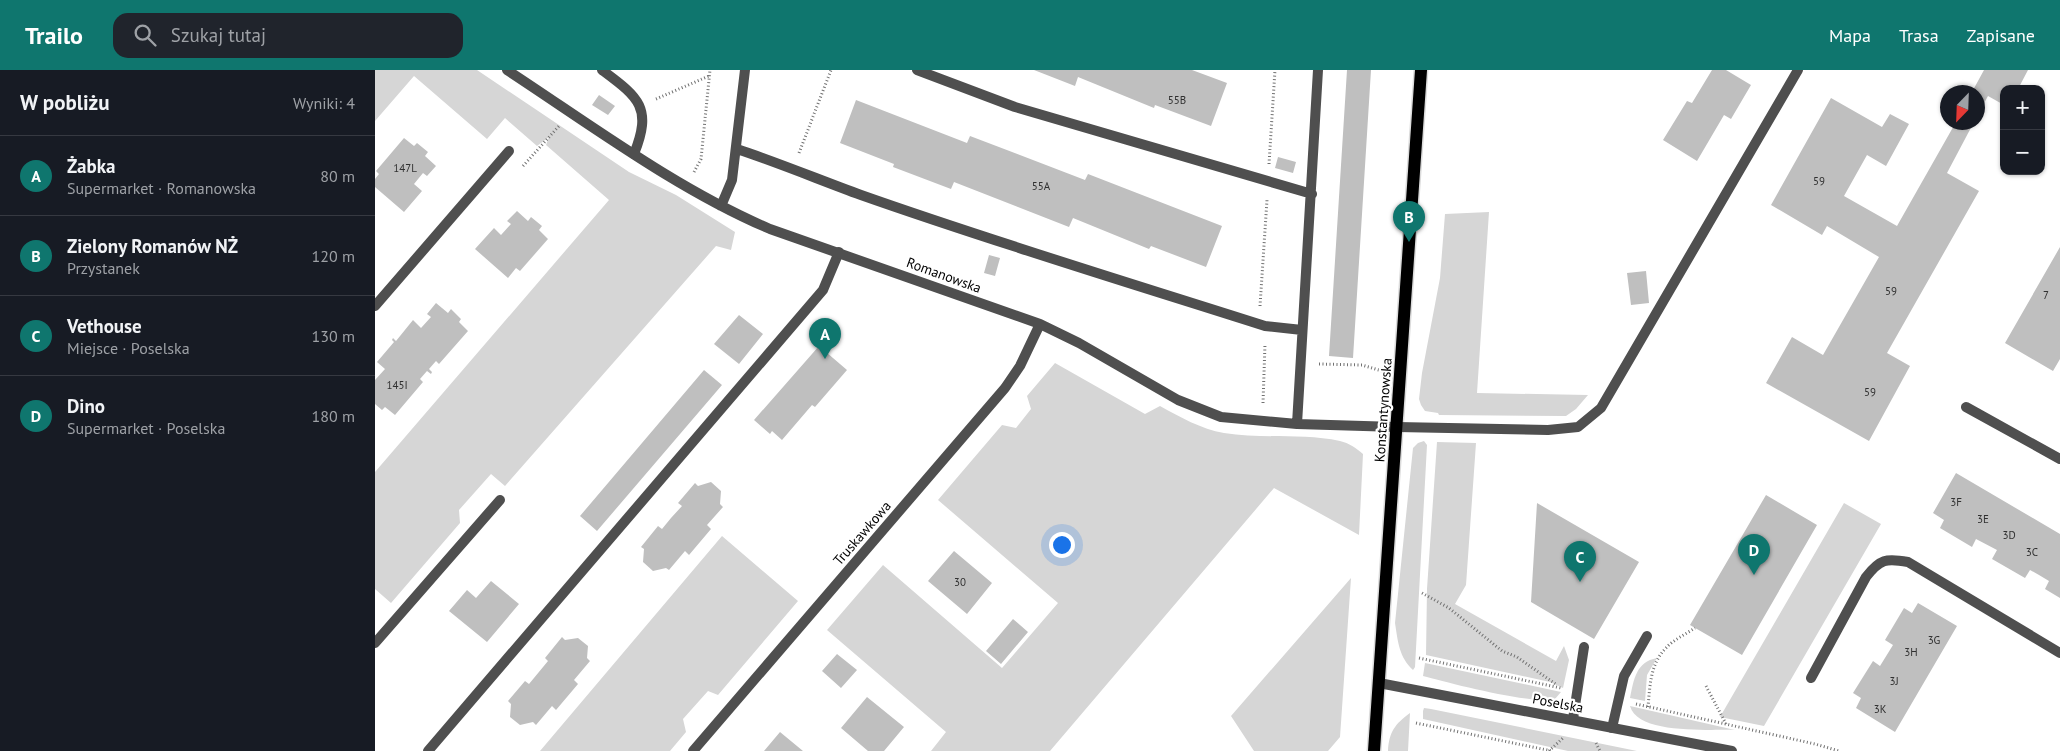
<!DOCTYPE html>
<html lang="pl">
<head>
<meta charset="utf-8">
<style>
  :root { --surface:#171b24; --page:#20242c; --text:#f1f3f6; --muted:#9ea1a6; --line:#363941; --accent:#0f766e }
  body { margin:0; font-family:"PT Sans",sans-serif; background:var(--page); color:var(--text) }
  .controls { position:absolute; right:15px; top:15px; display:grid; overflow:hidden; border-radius:10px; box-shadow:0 1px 4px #0004 }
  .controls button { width:45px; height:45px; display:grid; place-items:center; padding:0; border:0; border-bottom:1px solid var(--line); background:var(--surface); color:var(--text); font:25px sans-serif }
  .compass { position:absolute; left:1565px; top:15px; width:45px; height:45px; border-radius:50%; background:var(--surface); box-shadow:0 1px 4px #0004; rotate:203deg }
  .you { position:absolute; left:686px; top:474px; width:18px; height:18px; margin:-12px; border:4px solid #fff; border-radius:50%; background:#1a73e8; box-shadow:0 0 0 8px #1a73e833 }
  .badge { display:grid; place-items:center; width:32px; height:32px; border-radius:50%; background:var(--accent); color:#fff; font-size:16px; font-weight:700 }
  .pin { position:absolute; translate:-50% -41px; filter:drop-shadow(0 1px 2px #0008) }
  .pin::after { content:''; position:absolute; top:26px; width:18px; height:15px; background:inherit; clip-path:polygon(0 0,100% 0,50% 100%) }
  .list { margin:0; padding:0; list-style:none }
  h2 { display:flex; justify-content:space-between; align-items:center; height:65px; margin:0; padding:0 20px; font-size:21px }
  h2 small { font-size:16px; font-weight:400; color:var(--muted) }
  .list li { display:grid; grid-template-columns:32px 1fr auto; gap:15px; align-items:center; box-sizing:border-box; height:80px; padding:0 20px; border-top:1px solid var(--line) }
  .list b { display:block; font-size:19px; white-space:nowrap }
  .list p { margin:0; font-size:16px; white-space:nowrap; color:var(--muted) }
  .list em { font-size:16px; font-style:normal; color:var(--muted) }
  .icon { flex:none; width:28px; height:28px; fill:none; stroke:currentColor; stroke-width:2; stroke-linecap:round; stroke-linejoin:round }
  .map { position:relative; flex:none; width:1685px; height:681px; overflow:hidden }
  header { display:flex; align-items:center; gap:30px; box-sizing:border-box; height:70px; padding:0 25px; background:var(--accent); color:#fff }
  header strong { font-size:24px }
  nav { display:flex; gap:28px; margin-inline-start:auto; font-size:18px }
  .search { width:350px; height:45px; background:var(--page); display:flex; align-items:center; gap:12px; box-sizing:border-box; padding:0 18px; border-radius:15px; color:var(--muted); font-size:19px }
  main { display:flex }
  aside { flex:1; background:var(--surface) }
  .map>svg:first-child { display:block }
  .green { fill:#d6d6d6 }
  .building { fill:#bfbfbf }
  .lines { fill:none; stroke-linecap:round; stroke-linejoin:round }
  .primary-casing { stroke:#dbdbdb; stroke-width:15 }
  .path { stroke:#717171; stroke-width:3; stroke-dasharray:1 2.5; stroke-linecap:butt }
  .lane { stroke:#4f4f4f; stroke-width:10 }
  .street { stroke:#4f4f4f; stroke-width:10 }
  .primary { stroke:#000; stroke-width:12 }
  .labels { text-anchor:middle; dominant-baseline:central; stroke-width:4.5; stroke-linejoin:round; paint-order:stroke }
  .number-label { font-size:11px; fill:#303030 }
  .street-label { font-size:14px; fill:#000; stroke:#fff }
</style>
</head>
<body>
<header>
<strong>Trailo</strong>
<div class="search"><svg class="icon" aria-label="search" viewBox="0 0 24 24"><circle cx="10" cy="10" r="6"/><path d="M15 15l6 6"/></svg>Szukaj tutaj</div>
<nav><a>Mapa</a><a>Trasa</a><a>Zapisane</a></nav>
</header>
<main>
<aside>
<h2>W pobliżu<small>Wyniki: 4</small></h2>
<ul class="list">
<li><span class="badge">A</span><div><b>Żabka</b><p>Supermarket · Romanowska</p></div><em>80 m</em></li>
<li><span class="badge">B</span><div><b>Zielony Romanów NŻ</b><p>Przystanek</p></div><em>120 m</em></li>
<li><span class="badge">C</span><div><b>Vethouse</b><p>Miejsce · Poselska</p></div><em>130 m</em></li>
<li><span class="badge">D</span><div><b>Dino</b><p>Supermarket · Poselska</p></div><em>180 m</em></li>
</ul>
</aside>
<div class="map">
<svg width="1685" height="681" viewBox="0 0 1685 681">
  <rect width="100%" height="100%" fill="#fff"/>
  <path class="green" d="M0,0H102L254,102L301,125L360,162L356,180L341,176L130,416L116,404L84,440L85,453L16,533L0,519V402L234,130L171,75L174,67L162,76L130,48L112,69L39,6L0,51Z
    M1114,142L1102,323L1213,325L1201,339L1191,346L1064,345L1063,343L1050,341L1046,335L1044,329L1047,303L1065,208L1070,144Z
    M680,293L770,344L785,336C805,347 826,359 849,363C887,369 927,363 965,371C974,373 981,378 988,384L984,465L899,418L675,681H556L571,662L452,560L508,495L627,598L683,533L563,430L627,355L641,358L656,339L652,326Z
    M1049,371L1052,375L1040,597L1038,600C1024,587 1023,572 1020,553L1038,378L1043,373Z
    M1062,372L1101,373L1091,515L1080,534L1181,591L1189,576L1194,590L1188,618L1175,612L1051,585L1052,519Z
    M1469,433L1506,454L1389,656L1345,647Z
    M347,466L423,531L343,625L333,621L308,649L311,662L295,681H165Z
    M976,508L965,667L953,681H879L856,646Z
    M1282,588L1272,605L1270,631L1255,628C1259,609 1261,592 1282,588Z
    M1050,593L1186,622L1180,629C1158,635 1074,613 1048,606Z
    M1255,636L1360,660C1335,659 1263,665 1255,636Z
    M1049,638L1056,639L1262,681H1193L1048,649V641Z
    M1035,643L1033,681H1013C1014,662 1020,654 1035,643Z"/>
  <path class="building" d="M659,0H817L852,13L836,56L780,35L779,38L703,7L700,16Z
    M972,0H996L978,288L954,286Z
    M1337,0H1351L1376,15L1356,49L1349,45L1322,91L1288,70L1312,31L1317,33Z
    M1609,0H1653L1643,19H1629V35L1613,26L1602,46V22H1597Z
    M224,25L240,36L233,45L217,35Z
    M1456,28L1507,57L1515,44L1534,54L1511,96L1492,85L1469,126L1522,156L1581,52H1599L1572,103L1604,121L1512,283L1535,296L1494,371L1391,313L1417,267L1448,285L1504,187L1452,156L1447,165L1396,135Z
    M481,30L592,73L595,66L710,110L713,104L847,156L831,197L776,176L774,179L698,148L694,157L579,112L576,119L518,97L519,94L465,73Z
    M29,68L39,76L42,73L53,82L50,86L61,96L52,106L48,103L39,114L47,121L29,142L0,117V109L4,104L1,101Z
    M903,87L921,92L918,103L900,98Z
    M142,141L153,151L156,147L167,156L164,160L173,169L145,201L141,198L133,208L100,179L119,158L126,165L136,154L132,151Z
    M1685,177V289L1678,301L1630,273Z
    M614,185L625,188L620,206L609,203Z
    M1271,201L1274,233L1256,235L1252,203Z
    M61,233L73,243L76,239L86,249L84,252L93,261L64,294L61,291L54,299L57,302L56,304L52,301L45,309L48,312L20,345L10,337L7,340L0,334V310L10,299L2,292L19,272L17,270L18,268L21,271L38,250L46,258L56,247L52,244Z
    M364,245L388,264L364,294L339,274Z
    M444,276L472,300L440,337L437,335L407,370L397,361L395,364L379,350Z
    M329,300L347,315L222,461L205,446Z
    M1581,403L1685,464V528L1670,519L1674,511L1664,505L1655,500L1650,508L1617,489L1622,480L1601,469L1597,477L1565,458L1569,450L1558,443Z
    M336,412L346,421L345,434L348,437L332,455L336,459L314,485L310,481L294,500L291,498L278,501L268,492L269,479L266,477L283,456L287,459L296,448L307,436L303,433L320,413L323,416Z
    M1391,425L1442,455L1367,585L1315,555Z
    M1162,433L1264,492L1219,569L1156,532Z
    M579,481L617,513L592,544L553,511Z
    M116,511L144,534L112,572L74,541L92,520L101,528Z
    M1543,533L1582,556L1520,662L1481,638L1486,628L1478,623L1498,591L1505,596L1518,575L1510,570L1529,538L1537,543Z
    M638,549L653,562L626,594L611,581Z
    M187,567L190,570L203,568L213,576L212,588L215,591L199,610L203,614L181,640L177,636L161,655L158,652L145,655L135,647L136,634L133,631L150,611L154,614L173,591L170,588Z
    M462,584L482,600L466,618L447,601Z
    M492,627L529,657L509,681H493L466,658Z
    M405,662L428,681H389Z"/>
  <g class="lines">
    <defs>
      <path id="primary" d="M999,681L1046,0"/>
    </defs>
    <use href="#primary" class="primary-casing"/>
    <path class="path" d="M281,29L334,6
      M424,83L456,0
      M894,94L900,0
      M148,96L184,56
      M319,102L326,89L335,0
      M885,236L892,130
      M944,294L987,295L1007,301
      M888,333L890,274
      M1047,523L1074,538L1127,581L1142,587L1182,615
      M1044,588L1186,618
      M1331,616L1351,654
      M1261,634L1440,674L1464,681
      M1273,637C1275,616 1275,594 1291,578C1298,570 1311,564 1320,558
      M1041,653L1177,681
      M1221,673L1225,681
      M1174,681L1188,668"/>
    <path class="lane" d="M227,0C263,27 278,37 259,84
      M1591,337L1685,389
      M1022,357L1173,360L1203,357L1226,338L1423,0
      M1436,608L1491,507C1505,489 1511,488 1533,492L1685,583
      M1198,649L1209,577
      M1237,658L1249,606L1272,566
      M53,681L448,220L464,182"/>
    <path class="street" d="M132,0C216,55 303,120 395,159L665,254L704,273L803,330L846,347L922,354L1022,357
      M542,0L640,37L937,124
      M362,79C404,93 445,110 486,125C619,172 755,213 890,256L927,260
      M346,136L357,110L370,0
      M0,236L134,81
      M922,354L943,0
      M0,573L125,430
      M1004,613L1357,681
      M318,681L630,318L645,296L665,254"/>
    <use href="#primary" class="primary"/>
  </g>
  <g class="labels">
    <g class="number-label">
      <text x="802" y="30">55B</text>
      <text x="30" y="98">147L</text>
      <text x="1444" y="111">59</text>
      <text x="666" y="116">55A</text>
      <text x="1516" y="221">59</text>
      <text x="1671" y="225">7</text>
      <text x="22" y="315">145I</text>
      <text x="1495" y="322">59</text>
      <text x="1581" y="432">3F</text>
      <text x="1608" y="449">3E</text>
      <text x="1634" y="465">3D</text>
      <text x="1657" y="482">3C</text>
      <text x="585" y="512">30</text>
      <text x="1559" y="570">3G</text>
      <text x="1536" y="582">3H</text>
      <text x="1519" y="611">3J</text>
      <text x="1505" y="639">3K</text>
    </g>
    <g class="street-label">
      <text transform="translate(569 205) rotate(20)">Romanowska</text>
      <text transform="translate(1008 340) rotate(-86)">Konstantynowska</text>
      <text transform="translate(487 463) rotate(-49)">Truskawkowa</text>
      <text transform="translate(1183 633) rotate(11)">Poselska</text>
    </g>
  </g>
</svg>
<div class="controls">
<button>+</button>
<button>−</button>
</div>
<svg class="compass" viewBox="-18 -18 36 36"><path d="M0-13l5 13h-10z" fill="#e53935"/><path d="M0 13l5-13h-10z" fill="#9ea1a6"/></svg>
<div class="you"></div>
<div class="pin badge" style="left:450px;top:289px">A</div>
<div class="pin badge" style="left:1034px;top:172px">B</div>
<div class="pin badge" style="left:1205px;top:512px">C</div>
<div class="pin badge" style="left:1379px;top:505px">D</div>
</div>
</main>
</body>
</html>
